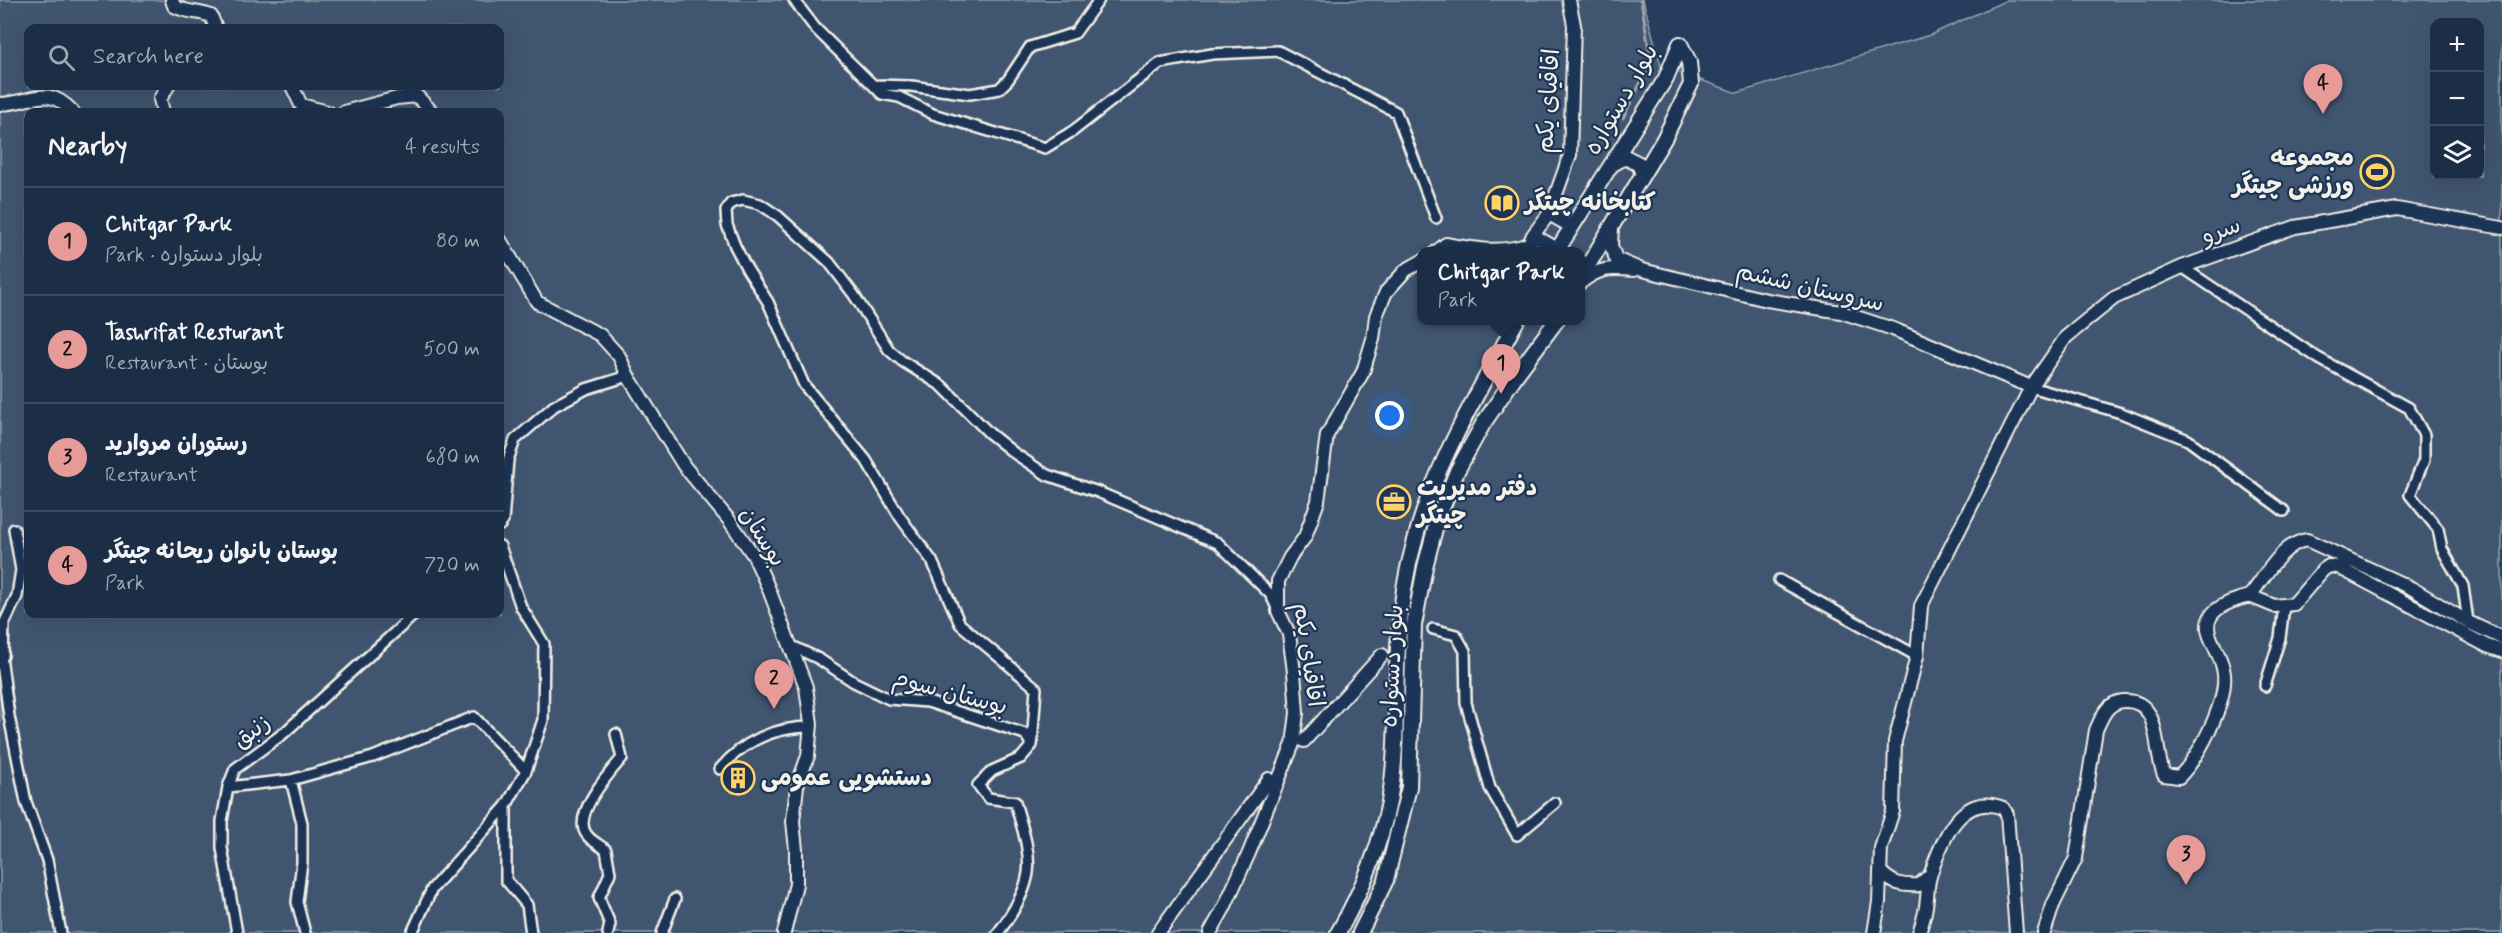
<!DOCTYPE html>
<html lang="en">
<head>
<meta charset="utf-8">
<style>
  :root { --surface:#1c2e46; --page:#25364d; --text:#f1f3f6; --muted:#a0a8b3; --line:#3a4a5f; --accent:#e69b98 }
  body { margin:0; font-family:Mynerve,"Playpen Sans Arabic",sans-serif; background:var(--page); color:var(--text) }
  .controls { position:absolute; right:18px; top:18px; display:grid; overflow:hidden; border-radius:12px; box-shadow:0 6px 24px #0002 }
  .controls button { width:54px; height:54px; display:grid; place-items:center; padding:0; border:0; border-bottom:2px solid var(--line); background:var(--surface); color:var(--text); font:30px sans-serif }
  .you { position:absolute; left:1390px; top:416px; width:21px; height:21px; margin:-15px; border:4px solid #fff; border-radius:50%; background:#1a73e8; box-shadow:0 0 0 9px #1a73e833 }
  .badge { display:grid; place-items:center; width:39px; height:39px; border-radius:50%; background:var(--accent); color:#111; font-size:20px; font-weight:700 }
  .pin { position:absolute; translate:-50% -50px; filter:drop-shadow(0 2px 3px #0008) }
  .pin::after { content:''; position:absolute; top:32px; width:21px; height:18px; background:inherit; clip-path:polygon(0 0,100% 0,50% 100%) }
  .popup { position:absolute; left:1417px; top:247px; width:168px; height:78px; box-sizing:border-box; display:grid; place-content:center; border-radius:12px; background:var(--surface); filter:drop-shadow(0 2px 4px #0005); font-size:20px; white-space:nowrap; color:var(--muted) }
  .popup b { font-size:22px; color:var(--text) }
  .popup::after { content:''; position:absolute; left:50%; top:100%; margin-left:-12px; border:12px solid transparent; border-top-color:var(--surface) }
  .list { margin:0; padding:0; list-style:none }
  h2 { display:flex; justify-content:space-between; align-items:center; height:78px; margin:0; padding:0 24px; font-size:26px }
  h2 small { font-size:20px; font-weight:400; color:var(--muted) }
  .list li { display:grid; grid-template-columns:39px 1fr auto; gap:18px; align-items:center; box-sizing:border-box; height:108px; padding:0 24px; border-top:2px solid var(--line) }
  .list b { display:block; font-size:22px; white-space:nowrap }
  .list p { margin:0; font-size:20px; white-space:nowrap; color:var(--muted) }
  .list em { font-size:20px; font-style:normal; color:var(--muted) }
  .icon { flex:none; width:33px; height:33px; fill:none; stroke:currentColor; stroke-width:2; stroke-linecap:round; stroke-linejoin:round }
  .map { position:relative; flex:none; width:2502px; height:933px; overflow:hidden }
  .search { position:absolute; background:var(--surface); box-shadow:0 6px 24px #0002; left:24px; top:24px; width:480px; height:66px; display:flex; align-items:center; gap:15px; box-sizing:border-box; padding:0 21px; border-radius:12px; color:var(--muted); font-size:22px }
  .panel { position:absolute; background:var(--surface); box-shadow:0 6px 24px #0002; left:24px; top:108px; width:480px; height:510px; border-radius:12px }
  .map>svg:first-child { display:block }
  .green { fill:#40546f; stroke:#9aa2ac; stroke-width:1.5; fill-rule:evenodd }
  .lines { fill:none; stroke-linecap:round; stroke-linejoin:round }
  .stream { stroke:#9fa7ae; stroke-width:3 }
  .minor-tunnel { stroke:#455872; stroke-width:9; stroke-dasharray:9 4.5; stroke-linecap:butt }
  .tertiary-tunnel { stroke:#455872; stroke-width:12; stroke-dasharray:12 6; stroke-linecap:butt }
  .minor-casing { stroke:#f4f1e8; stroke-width:14 }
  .tertiary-casing { stroke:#f4f1e8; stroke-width:16 }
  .secondary-casing { stroke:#f4f1e8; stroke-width:18 }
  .minor { stroke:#1d3557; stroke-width:9 }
  .tertiary { stroke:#1d3557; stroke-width:12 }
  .secondary { stroke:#1d3557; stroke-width:14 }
  .labels { text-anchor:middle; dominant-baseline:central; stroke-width:4.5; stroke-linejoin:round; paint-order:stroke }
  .street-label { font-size:24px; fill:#f4f1e8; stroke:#1d3557 }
  .poi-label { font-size:24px; font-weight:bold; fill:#f4f1e8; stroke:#1d3557; text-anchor:start }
</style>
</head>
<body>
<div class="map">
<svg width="2502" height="933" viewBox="0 0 2502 933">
  <rect width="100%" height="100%" fill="#263d5d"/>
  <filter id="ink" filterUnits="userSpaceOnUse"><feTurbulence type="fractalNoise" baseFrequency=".0167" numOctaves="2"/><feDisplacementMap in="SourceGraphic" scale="12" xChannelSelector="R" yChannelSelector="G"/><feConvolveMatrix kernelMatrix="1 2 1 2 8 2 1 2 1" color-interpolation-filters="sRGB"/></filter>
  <g filter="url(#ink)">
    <path class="green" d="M0,0H1643L1661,66L1737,93L1930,35L2007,0H2502V933H0ZM2434,22H2480V176H2434ZM28,28H500V86H28ZM28,112H500V614H28ZM1422,252H1580V320H1422Z"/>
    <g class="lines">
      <path class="stream" d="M1623,118L1651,62L1641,0"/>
      <path class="minor-tunnel" d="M1382,655L1406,635L1433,629"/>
      <path class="tertiary-tunnel" d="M1269,779L1304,741"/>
      <defs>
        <path id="minor" d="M794,0L815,28L873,85L911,86L970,94L999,89L1008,80L1030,47L1075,33L1099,0
          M873,85L882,94L899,97L933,114L1045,148L1073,131L1160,63L1212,54L1278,51L1396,112L1436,218
          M2182,267L2318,358L2409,408L2424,435V460L2410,495L2438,529L2442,549L2463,586L2468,622
          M2031,387L2121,413L2188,440L2284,511
          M500,525L503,521L508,460L515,440L554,406L586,389L628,376
          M500,546L521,607L544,644L543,720L526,771L506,806V880L527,905L531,933
          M1779,580L1917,656
          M1433,629L1456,635L1465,651L1466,703L1490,788L1517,835L1555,803
          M792,646L819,659L854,682L889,699L928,702L1025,734L1032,745L1021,758L992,771L978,785L988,798L1015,802C1021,824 1031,851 1028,873C1025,894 1010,917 998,933
          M0,649L9,716L26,802L47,860L61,933
          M3,656L4,624L17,596L21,570L14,529
          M2265,686L2280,638L2284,606
          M1032,745L1036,688L960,624L932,561L900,517L866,460L804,385L768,302L747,269L735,246L727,225L726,211L731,203L743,200L760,204L778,216L829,262L854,295L889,350L902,361L942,386L989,433L1014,453L1047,475L1098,492L1218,543L1271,595L1277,608
          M720,769C743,741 775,727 811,727
          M291,780L302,823V862L297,902L305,933
          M228,787L291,780L373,757L474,717L526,771
          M237,933L222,848V821L228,787L235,769L284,733L415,614
          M412,933L432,889L506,806
          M608,933L610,924L599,898L610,873L606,850C600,845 591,841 587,835C571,816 609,773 622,758L616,734
          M662,933L675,899"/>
        <path id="tertiary" d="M172,0L174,6C187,13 199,11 211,16L216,28
          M292,86L301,105L328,112
          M0,104C33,103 46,83 73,112
          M163,112L160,99L168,86
          M344,112L397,98L417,96L432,112
          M1549,214L1572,227
          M1612,226L1611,246L1616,259L1642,270L1767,300L1841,312L1893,329L2031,387
          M1533,235L1557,249
          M500,240L537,302L600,335L619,356L628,376L684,466L729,520L754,556L768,587L806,687L811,724L808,756L797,786L793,821L796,850V884L784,933
          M1436,252L1446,244C1474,249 1501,254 1529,244L1533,235L1549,214L1570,155L1574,25L1569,0
          M1580,283C1600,267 1610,268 1634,270
          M2502,638L2468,622L2413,589L2307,540C2282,543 2264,578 2250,596L2274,606L2294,604L2323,570L2329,566L2338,567L2487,646L2502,651
          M1304,741L1382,655
          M1880,871C1892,884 1902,886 1919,885L1930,875
          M1158,933L1269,779
          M1210,933L1224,908L1249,853L1293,744L1297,713L1294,672L1289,634L1278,611V581L1290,557L1305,537L1318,501L1327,435L1363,372L1373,339L1376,316L1386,292L1406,270L1422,261
          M1874,933L1879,902L1881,848L1893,811L1895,741L1917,656L1921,606L2031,387L2066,337L2114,298L2182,267L2295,227L2397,209L2502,228
          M1919,933C1922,924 1925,915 1926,906C1928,895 1927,883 1931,873C1942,840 1961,791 2003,808L2007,814L2016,933
          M2044,933L2053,905L2076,858L2096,730C2102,717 2106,703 2123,701C2163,698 2153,752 2164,775L2179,777C2199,757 2227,702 2224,674C2223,661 2216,651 2211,639C2198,611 2229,601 2250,596"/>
        <path id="secondary" d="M1611,165L1625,157L1639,164L1643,174
          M1556,252L1666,78L1680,44
          M1580,279L1664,139L1691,84L1689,62L1680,44
          M1338,933C1361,892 1380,848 1389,802C1399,747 1394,689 1399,633C1401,604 1406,572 1414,544C1434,464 1479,392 1517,320
          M1360,933L1386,880L1409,787L1414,625L1425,567L1437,521L1457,471L1483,424L1516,375L1557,320"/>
      </defs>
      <use href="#minor" class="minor-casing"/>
      <use href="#tertiary" class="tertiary-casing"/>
      <use href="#secondary" class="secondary-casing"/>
      <use href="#minor" class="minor"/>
      <use href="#tertiary" class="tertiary"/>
      <use href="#secondary" class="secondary"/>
    </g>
  </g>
  <defs>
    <symbol id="stadium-ring" viewBox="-11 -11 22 22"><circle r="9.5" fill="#1d3557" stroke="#ffd166" stroke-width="1.5"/><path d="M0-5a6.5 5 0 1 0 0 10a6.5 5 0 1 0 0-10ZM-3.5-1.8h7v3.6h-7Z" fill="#ffd166"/></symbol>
    <symbol id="library-ring" viewBox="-11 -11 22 22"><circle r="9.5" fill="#1d3557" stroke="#ffd166" stroke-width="1.5"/><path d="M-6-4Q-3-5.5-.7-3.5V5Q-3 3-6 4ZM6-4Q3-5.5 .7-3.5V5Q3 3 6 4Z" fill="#ffd166"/></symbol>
    <symbol id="office-ring" viewBox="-11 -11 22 22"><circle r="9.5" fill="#1d3557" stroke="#ffd166" stroke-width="1.5"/><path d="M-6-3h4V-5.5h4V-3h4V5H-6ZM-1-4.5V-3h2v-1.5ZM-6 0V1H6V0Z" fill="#ffd166"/></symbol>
    <symbol id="building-ring" viewBox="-11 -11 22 22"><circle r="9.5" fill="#1d3557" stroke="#ffd166" stroke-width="1.5"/><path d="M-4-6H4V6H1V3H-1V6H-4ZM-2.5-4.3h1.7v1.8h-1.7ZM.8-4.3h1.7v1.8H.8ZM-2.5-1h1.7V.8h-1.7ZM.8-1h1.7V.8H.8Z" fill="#ffd166"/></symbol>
  </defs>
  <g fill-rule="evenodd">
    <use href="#stadium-ring" x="2358" y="153" width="38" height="38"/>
    <use href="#library-ring" x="1483" y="184" width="38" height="38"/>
    <use href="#office-ring" x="1375" y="483" width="38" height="38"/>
    <use href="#building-ring" x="719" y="759" width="38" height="38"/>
  </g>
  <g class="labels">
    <g class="street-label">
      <text transform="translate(1622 100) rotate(-60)">بلوار دستواره</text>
      <text transform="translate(1549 101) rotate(-86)">اقاقیای یکم</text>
      <text transform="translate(2221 231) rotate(-19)">سرو</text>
      <text transform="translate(1810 288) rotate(13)">سروستان ششم</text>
      <text transform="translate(762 537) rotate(58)">بوستان</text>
      <text transform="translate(1308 655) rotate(82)">اقاقیای یکم</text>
      <text transform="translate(1393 666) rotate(-87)">بلوار دستواره</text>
      <text transform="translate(950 693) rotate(15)">بوستان سوم</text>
      <text transform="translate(252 732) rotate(-37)">زنبق</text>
    </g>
    <g class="poi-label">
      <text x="2354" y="158" text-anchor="end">مجموعه<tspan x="2354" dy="28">ورزشی چیتگر</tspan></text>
      <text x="1525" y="203">کتابخانه چیتگر</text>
      <text x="1417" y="488">دفتر مدیریت<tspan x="1417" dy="28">چیتگر</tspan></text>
      <text x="761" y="778">دستشویی عمومی</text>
    </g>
  </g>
</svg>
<div class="controls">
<button>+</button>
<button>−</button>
<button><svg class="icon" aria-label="layers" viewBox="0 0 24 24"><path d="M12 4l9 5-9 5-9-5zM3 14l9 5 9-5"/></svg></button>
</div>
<div class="you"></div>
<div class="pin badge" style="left:1501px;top:394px">1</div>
<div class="popup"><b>Chitgar Park</b>Park</div>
<div class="pin badge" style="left:774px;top:709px">2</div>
<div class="pin badge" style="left:2186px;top:885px">3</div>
<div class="pin badge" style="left:2323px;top:114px">4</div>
<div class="search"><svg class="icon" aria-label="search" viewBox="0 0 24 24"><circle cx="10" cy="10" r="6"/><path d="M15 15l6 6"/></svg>Search here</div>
<section class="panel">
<h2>Nearby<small>4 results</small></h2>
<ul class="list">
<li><span class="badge">1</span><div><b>Chitgar Park</b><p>Park · بلوار دستواره</p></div><em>80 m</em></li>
<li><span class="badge">2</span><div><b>Tashrifat Resturant</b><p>Restaurant · بوستان</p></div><em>500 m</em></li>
<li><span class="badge">3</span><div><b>رستوران مروارید</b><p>Restaurant</p></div><em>680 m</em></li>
<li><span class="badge">4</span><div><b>بوستان بانوان ریحانه چیتگر</b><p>Park</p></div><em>720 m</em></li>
</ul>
</section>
</div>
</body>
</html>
